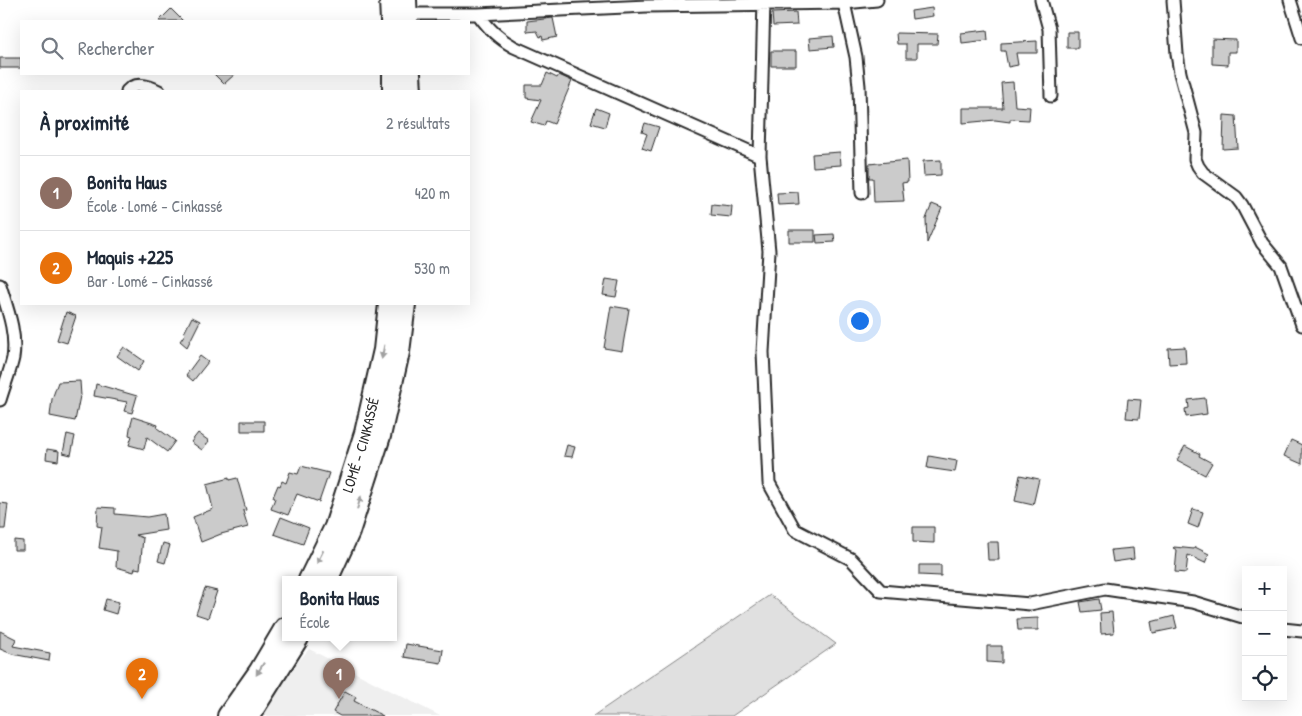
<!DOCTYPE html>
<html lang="fr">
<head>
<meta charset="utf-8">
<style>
  :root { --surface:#fff; --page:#f6f6f7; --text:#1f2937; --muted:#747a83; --line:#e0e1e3; --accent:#111827 }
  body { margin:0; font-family:"Patrick Hand",sans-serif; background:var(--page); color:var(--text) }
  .controls { position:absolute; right:15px; bottom:15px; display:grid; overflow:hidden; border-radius:0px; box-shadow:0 5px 20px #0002 }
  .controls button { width:45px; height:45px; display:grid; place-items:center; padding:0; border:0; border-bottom:1px solid var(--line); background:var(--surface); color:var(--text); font:25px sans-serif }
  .you { position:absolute; left:859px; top:320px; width:18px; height:18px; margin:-12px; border:4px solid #fff; border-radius:50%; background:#1a73e8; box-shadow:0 0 0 8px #1a73e833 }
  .badge { display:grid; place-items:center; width:32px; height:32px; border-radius:50%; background:var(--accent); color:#fff; font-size:16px; font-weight:700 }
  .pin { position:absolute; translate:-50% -41px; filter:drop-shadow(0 1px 2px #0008) }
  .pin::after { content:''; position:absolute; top:26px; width:18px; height:15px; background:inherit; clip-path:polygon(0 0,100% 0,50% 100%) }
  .popup { position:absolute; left:282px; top:576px; width:115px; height:65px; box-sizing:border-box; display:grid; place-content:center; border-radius:0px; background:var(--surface); filter:drop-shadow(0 1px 4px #0005); font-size:16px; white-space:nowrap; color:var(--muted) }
  .popup b { font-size:19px; color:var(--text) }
  .popup::after { content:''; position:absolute; left:50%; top:100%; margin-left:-10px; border:10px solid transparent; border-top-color:var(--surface) }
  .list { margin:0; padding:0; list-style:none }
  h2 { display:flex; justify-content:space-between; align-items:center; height:65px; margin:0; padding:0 20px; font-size:21px }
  h2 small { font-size:16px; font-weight:400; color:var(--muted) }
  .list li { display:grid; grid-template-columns:32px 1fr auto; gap:15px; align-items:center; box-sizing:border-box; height:75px; padding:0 20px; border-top:1px solid var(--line) }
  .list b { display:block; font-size:19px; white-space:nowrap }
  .list p { margin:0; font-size:16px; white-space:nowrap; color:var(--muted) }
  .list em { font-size:16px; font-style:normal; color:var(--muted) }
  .icon { flex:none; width:28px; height:28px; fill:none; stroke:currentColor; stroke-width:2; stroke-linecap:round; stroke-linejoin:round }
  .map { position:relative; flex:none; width:1302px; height:716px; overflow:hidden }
  .search { position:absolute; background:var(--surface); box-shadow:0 5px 20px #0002; left:20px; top:20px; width:450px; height:55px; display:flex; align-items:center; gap:12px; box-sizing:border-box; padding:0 18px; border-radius:0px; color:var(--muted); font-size:19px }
  .panel { position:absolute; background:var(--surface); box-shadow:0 5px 20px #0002; left:20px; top:90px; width:450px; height:215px; border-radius:0px }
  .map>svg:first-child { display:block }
  .built { fill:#efefef }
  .green { fill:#e0e0e0; stroke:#868686 }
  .building { fill:#cbcbcb; stroke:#2b2b2b }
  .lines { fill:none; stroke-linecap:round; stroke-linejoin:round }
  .street-casing { stroke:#2b2b2b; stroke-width:15 }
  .highway-casing { stroke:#2b2b2b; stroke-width:24 }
  .street { stroke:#fff; stroke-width:11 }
  .highway { stroke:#fff; stroke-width:20 }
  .oneway { fill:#a0a0a0 }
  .labels { text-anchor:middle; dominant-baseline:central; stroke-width:4.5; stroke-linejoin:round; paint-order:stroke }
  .street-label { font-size:15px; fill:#2b2b2b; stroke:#fff }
</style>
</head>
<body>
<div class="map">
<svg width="1302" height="716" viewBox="0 0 1302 716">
  <rect width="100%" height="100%" fill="#fff"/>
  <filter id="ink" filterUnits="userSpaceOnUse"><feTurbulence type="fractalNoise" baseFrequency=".02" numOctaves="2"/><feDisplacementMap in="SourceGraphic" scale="10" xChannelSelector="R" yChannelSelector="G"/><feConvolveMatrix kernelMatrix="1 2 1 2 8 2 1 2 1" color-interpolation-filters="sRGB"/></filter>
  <g filter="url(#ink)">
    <path class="built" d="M309,649L440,716H263L281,682Z"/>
    <path class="green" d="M770,595L836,644L732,716H593Z"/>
    <path class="building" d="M932,8L933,16L912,19L911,11Z
      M171,9L183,21H159Z
      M796,12L797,25L773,26L772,13Z
      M553,18L557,37L543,40L542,36L540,37L537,31L527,32V21Z
      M987,30L988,40L962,43L961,33Z
      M1067,32H1078V48H1067Z
      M896,33L938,34L937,44H917V58H906V44H897Z
      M833,36L834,47L810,49L809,38Z
      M1212,39L1236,40V52H1228V65L1212,64Z
      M1037,41V53H1016L1018,65L1008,67L1005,51H1001V43Z
      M771,51H796V66H771Z
      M0,58H21V68H0Z
      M547,73L557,78L559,75L572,81L554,124L546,121L544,126L531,122L541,100L526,98V85H542Z
      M214,74H235L224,84Z
      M1013,82L1015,106L1030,107L1029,120L1010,119V122L995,120L963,123V108H1003L1001,83Z
      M596,108L609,113L605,127L591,123Z
      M1224,115L1236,116L1238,148L1223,149Z
      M645,123L659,127L651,151L642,148L647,134L642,132Z
      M840,152L841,165L813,167L812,154Z
      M907,160L908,182L902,183L904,201L874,202L873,178H869V164Z
      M941,160V175L924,176L923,161Z
      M798,192L799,204L778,205L777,193Z
      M712,204L732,206L731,217L711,215Z
      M932,204L942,208L927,243L926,219Z
      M789,230H815V242H789Z
      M834,234L835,242L817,243L816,235Z
      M606,279L619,281L616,297L603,295Z
      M611,306L629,309L622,351L604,348Z
      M66,312L76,316L67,343L57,340Z
      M192,317L200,321L187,347L180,341L185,334L184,333Z
      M124,347L144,361L138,371L117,356Z
      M1185,347L1186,363L1169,364L1168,348Z
      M200,356L208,362L193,381L186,375Z
      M80,381L81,396H80L75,421L50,416L52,399L58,382Z
      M96,384L137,396L132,413L124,411L127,402L94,396Z
      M1205,398L1207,414L1186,417L1185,409L1189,408L1188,400Z
      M1128,399L1141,400L1139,419L1126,418Z
      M133,417L158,425L157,428L175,441L167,452L147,437L144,449L129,445L132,436L129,435L130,428Z
      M241,421H264V431H241Z
      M198,433L209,441L202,450L191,442Z
      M67,434L75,436L71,455L63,453Z
      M1291,440L1302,445V464L1284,456Z
      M567,445L575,447L572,457L564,456Z
      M1185,446L1200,454L1199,456L1212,463L1205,475L1177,460Z
      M47,449L59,451L58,461L46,459Z
      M929,456L957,461L955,472L927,468Z
      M301,466L329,473L319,502L297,494L288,515L271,509L275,498L273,497L278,485L280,486L282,481L286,483L290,472L298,474Z
      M1020,475L1039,479L1033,505L1015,501Z
      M229,478V480L237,478L246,510L243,511L248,527L221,534L201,542L193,517L213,509L207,484Z
      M0,503L8,504L5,529H0Z
      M98,507L115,508V514L147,517L164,514L166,530L135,535L143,538L140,569L135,568L134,572L116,567L117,551L99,548L102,527L97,526Z
      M1193,509L1203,512L1198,528L1188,524Z
      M281,517L309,528L303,544L274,534Z
      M913,527H934V543L913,542Z
      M14,540L23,541V550H14Z
      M987,542H998L999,560H988Z
      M163,543L170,545L165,563L158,561Z
      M1174,547L1194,549L1195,547L1209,554L1205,563L1188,555L1186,573L1175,572L1177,550L1173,548Z
      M1133,548L1134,559L1113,562L1111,550Z
      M919,565H941V576L919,575Z
      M205,588L217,591L208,618L196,614Z
      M106,599L119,602L116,614L103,610Z
      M1099,599L1101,610L1082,612L1080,602Z
      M1112,612L1114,633L1101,634L1100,613Z
      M1174,616L1177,628L1153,633L1151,622Z
      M1038,618V630H1018L1017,619Z
      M0,631L16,639L13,646L50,653L49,661L12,654L0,649Z
      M406,644L443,650L441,663L404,657Z
      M987,646H1002V663L987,662Z
      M345,691L356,697L354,701L383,716H340L333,712Z"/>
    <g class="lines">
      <defs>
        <path id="street" d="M764,0L760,156L769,251L763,352L769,483L795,530L851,559L881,591L1030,604L1105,589L1193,602L1246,618
          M1041,0L1049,29L1051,96
          M1173,0L1177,54L1180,73L1196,133L1195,159L1198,166L1203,173L1236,197L1242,205L1262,243L1281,266L1302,325
          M1290,0L1302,38
          M844,3L856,57L859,86L862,193
          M407,14H478L647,6L844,3L877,0
          M478,14C489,29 498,38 514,47L760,156
          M127,91C135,82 148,85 159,91
          M0,285C7,308 17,333 13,358C10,372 4,386 0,400
          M1283,629L1302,631"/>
        <g id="highway">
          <path d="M390,0L391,21"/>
          <path d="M406,0L407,21"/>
          <path d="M393,74V91"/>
          <path d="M410,74L411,91"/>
          <path id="s1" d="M309,580L335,527L365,433L384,350L389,304"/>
          <path d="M327,580L349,532L380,436L399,352L405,304"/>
          <path d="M228,716L259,672L285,628"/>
          <path d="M249,716L298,638"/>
        </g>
      </defs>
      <use href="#street" class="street-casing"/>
      <use href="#highway" class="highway-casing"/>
      <use href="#street" class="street"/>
      <use href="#highway" class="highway"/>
    </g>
    <defs><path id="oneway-solid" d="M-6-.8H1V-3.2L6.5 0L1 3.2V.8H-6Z" transform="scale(1.25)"/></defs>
    <g class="oneway">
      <use href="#oneway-solid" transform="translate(383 352) rotate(101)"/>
      <use href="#oneway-solid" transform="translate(359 503) rotate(-73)"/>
      <use href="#oneway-solid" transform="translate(320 557) rotate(116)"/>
      <use href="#oneway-solid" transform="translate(260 669) rotate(122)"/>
    </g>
  </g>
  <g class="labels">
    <g class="street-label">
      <text stroke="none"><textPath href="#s1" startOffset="145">LOMÉ - CINKASSÉ</textPath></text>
    </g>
  </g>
</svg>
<div class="controls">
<button>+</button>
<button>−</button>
<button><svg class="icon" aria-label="locate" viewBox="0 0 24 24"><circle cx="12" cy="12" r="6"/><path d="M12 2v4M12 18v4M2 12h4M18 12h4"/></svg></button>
</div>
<div class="you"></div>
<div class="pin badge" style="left:339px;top:699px;background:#8d6e63">1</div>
<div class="popup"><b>Bonita Haus</b>École</div>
<div class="pin badge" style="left:142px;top:699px;background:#e8710a">2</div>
<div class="search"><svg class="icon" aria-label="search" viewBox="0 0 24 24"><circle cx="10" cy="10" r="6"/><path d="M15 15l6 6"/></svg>Rechercher</div>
<section class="panel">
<h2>À proximité<small>2 résultats</small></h2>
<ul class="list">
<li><span class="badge" style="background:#8d6e63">1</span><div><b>Bonita Haus</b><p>École · Lomé - Cinkassé</p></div><em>420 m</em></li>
<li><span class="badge" style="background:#e8710a">2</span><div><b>Maquis +225</b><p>Bar · Lomé - Cinkassé</p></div><em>530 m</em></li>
</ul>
</section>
</div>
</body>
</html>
